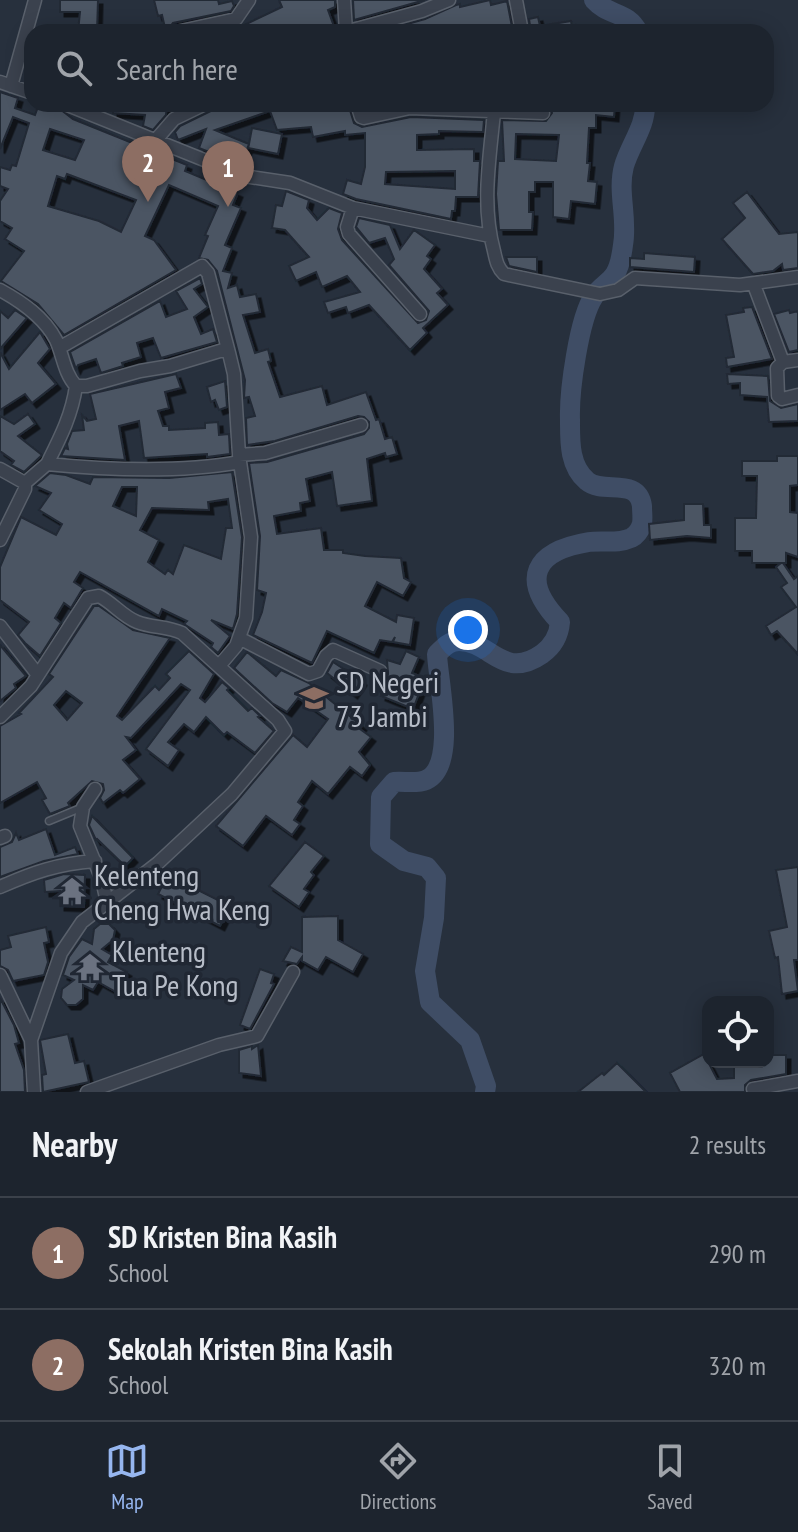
<!DOCTYPE html>
<html lang="en">
<head>
<meta charset="utf-8">
<style>
  :root { --surface:#1d242e; --page:#252c36; --text:#f1f3f6; --muted:#a0a4aa; --line:#3b414a; --accent:#96b6ef }
  body { margin:0; font-family:"PT Sans Narrow",sans-serif; background:var(--page); color:var(--text) }
  .controls { position:absolute; right:24px; bottom:24px; display:grid; overflow:hidden; border-radius:16px; box-shadow:0 4px 20px #0003 }
  .controls button { width:72px; height:72px; display:grid; place-items:center; padding:0; border:0; border-bottom:2px solid var(--line); background:var(--surface); color:var(--text); font:40px sans-serif }
  .you { position:absolute; left:468px; top:630px; width:28px; height:28px; margin:-20px; border:6px solid #fff; border-radius:50%; background:#1a73e8; box-shadow:0 0 0 12px #1a73e833 }
  .badge { display:grid; place-items:center; width:52px; height:52px; border-radius:50%; background:var(--accent); color:#fff; font-size:26px; font-weight:700 }
  .pin { position:absolute; translate:-50% -66px; filter:drop-shadow(0 2px 4px #0008) }
  .pin::after { content:''; position:absolute; top:42px; width:28px; height:24px; background:inherit; clip-path:polygon(0 0,100% 0,50% 100%) }
  .list { margin:0; padding:0; list-style:none }
  h2 { display:flex; justify-content:space-between; align-items:center; height:104px; margin:0; padding:0 32px; font-size:34px }
  h2 small { font-size:26px; font-weight:400; color:var(--muted) }
  .list li { display:grid; grid-template-columns:52px 1fr auto; gap:24px; align-items:center; box-sizing:border-box; height:112px; padding:0 32px; border-top:2px solid var(--line) }
  .list b { display:block; font-size:30px; white-space:nowrap }
  .list p { margin:0; font-size:26px; white-space:nowrap; color:var(--muted) }
  .list em { font-size:26px; font-style:normal; color:var(--muted) }
  .icon { flex:none; width:44px; height:44px; fill:none; stroke:currentColor; stroke-width:2; stroke-linecap:round; stroke-linejoin:round }
  .map { position:relative; flex:none; width:798px; height:1092px; overflow:hidden }
  .search { position:absolute; background:var(--surface); box-shadow:0 4px 20px #0003; left:24px; right:24px; top:24px; height:88px; display:flex; align-items:center; gap:20px; box-sizing:border-box; padding:0 28px; border-radius:24px; color:var(--muted); font-size:30px }
  .sheet { height:328px; background:var(--surface) }
  nav { display:flex; justify-content:space-around; align-items:center; box-sizing:border-box; height:112px; border-top:2px solid var(--line); background:var(--surface); font-size:22px; color:var(--muted) }
  nav a { display:grid; justify-items:center; gap:4px }
  nav .on { color:var(--accent) }
  .map>svg:first-child { display:block }
  .lines { fill:none; stroke-linecap:round; stroke-linejoin:round }
  .river { stroke:#3f4d65; stroke-width:20 }
  .building { fill:#4c5563; stroke:#222935; stroke-width:2; fill-rule:evenodd; filter:url(#shadow) }
  .service-casing { stroke:#59606b; stroke-width:9 }
  .minor-casing { stroke:#59606b; stroke-width:15 }
  .service { stroke:#3b424e; stroke-width:6 }
  .minor { stroke:#3b424e; stroke-width:12 }
  .labels { text-anchor:middle; dominant-baseline:central; stroke-width:7; stroke-linejoin:round; paint-order:stroke }
  .poi-label { font-size:30px; fill:#b7bdc8; stroke:#202733; text-anchor:start }
</style>
</head>
<body>
<div class="map">
<svg width="798" height="1092" viewBox="0 0 798 1092">
  <defs>
    <filter id="shadow"><feDropShadow dx="4.5" dy="4.5" stdDeviation="0" flood-color="#0009"/></filter>
  </defs>
  <rect width="100%" height="100%" fill="#27303d"/>
  <g class="lines">
    <path class="river" d="M594,0C608,16 628,11 638,32
      M485,1092L486,1086L470,1040L430,1002L425,971L434,918L436,878L427,867L404,861L380,844L381,797L394,782C404,781 417,784 426,780C458,766 438,681 437,654C444,647 449,641 459,641C491,641 503,681 542,654C553,646 559,635 560,622C519,579 534,551 589,542C603,540 618,544 631,538C637,535 640,530 642,524C643,518 642,513 642,506C638,476 603,495 587,481C569,466 570,441 570,420C569,391 579,318 594,296C600,287 610,282 615,274C620,266 622,253 623,245C628,218 617,192 624,166C630,145 646,126 645,104"/>
  </g>
  <path class="building" d="M60,0H98L97,32H78L80,12H60Z
    M154,0H218L219,4L232,1L234,6L231,11L173,23L166,32L162,15L158,16Z
    M279,0H335V7L328,10L336,32H218L238,28L282,7Z
    M353,0H425L354,20Z
    M490,0L491,5L507,1L513,32H379L425,19L456,5L460,4V7Z
    M538,17L540,26L571,21L573,32H531L529,19Z
    M0,92L18,98L15,108L35,115L39,104L56,106L73,119L187,165L185,171L238,193L233,205L241,208L225,245L232,248L223,271L232,273L228,288L237,285L240,297L256,294L260,312L243,315L255,353L268,349L271,361L268,362L280,397L322,386L327,405L366,392L376,420L379,419L385,439L392,437L397,454L386,457L385,453L367,459L372,501L337,506L332,472L306,479L310,501L300,503L301,511L274,516L277,534L321,528L324,550H343V553L365,556L401,558L404,578L411,582L403,596L377,582L365,606L396,622L397,615L414,618L410,645L393,642L395,637L392,642L380,640L374,653L327,631L312,663L253,635L262,612L266,593L257,590L260,536L249,463L267,462L364,434L369,428V422L364,417L358,416L275,441L247,445L246,418L255,416L249,397L244,398L245,380L217,271L208,260L199,258L208,236L205,235L218,206L169,185L145,236L154,240L176,270L64,335L38,304L1,281L24,251L5,239L12,228L0,221V201L8,189L0,186V167L10,170L12,165L16,166L29,123L13,117L0,149ZM50,129L84,140L75,160L43,150ZM67,174L136,200L121,232L99,221L48,206L57,176L65,179Z
    M113,104H167L166,115L153,130L143,126L145,115L113,113Z
    M225,104H348L354,123L362,127L411,117L484,120L483,132L439,131V134L417,135V150L474,149V161H480L478,197H456L455,211H452L451,219L356,199L343,194L347,180L361,184L365,167V133L345,135V131L313,137L311,127L277,130L270,111L215,130L249,144L252,128L282,134L278,154L248,148L249,144L241,165L199,148L206,129L178,140L175,132L180,126ZM455,171V189L385,184L386,172Z
    M543,104H615L614,117L596,115V128H589L587,163H590L588,181L597,182L595,204L571,201L569,219L553,217V182H535V192H529V212H533L532,230H499L496,194L498,161H504L502,120L546,121L552,113L548,106ZM516,134L559,135L556,161L515,159Z
    M286,191L309,200L307,208L317,220L329,208L342,213L338,229L342,240L418,323L426,320L429,311L389,265L394,259L385,238L369,243L356,227L359,218L390,225L400,249L414,230L435,245L427,256L431,259L424,269L442,289L437,293L448,305L423,328L427,333L410,350L369,305L348,313L346,307L328,313L324,302L360,292L347,276L322,287L316,272L296,281L289,266L309,257L285,230L272,228L276,205L282,206Z
    M747,192L779,234L798,232V268L783,270L782,264L773,271L753,274L722,239L745,218L733,203Z
    M644,253L695,257L694,272L630,267V258L644,259Z
    M506,257H537V272L509,266Z
    M200,278L202,284L194,289L208,307L194,317L201,334L213,329L217,342L161,358L153,338L137,343L141,357L122,363L123,366L101,373L96,359L78,365L76,369L70,352L160,301L166,317L187,309L176,291Z
    M752,307L772,359L727,367L726,358L734,357L726,315L744,312L743,308Z
    M15,310L27,318L0,349V311L8,318Z
    M789,310L790,313L798,311V350L789,352L774,314Z
    M40,332L50,349L38,363L56,384L32,403L25,394L0,410V352L9,369Z
    M176,374L181,388L165,392L169,408L158,411L163,426H169V430L205,428V423L218,422L219,435L229,434L230,454L207,457V454L144,458L139,421L119,426L125,460L61,456L65,448L68,449L67,444L72,431L84,430L82,415L87,421L96,419L90,394Z
    M727,374L768,376L770,401L781,408L798,404V421L769,422L767,397L740,395V383L728,384Z
    M225,381L227,407L219,410L215,400L211,402L207,387Z
    M28,414L35,424L18,436L42,455L24,472L11,465L14,461L0,451V416L14,424Z
    M777,456H798V485L790,486V512L798,513V557L786,553V563H783L794,579L798,576V654L777,631L771,635L766,626L796,607L781,587L787,583L776,567L781,563H752V551H735V518H756L757,476H742V461H777Z
    M232,472L242,537L237,614L233,629L211,620L230,636L218,653L211,647L213,643L184,624L187,621L162,609L159,616L80,572L74,582L83,588L71,608L64,603L55,618L61,623L40,656L25,643L18,635L29,622L0,600V567L21,517L56,535L62,524L39,510L51,493L35,486L50,473L66,475L90,484L93,477L169,478ZM122,487H137L136,516L113,506ZM228,499L232,528H226L221,559L184,545L173,574L168,570L165,574L148,562L159,540L140,530L152,508L209,510L208,502Z
    M684,504H703L704,525H711V538L687,536L650,540L649,524L684,520Z
    M94,606H99L133,630L170,638L117,716L122,720L155,686L159,690L170,678L166,674L189,651L214,674L200,698L205,702L222,682L229,688L227,690L248,711L252,708L260,716L258,717L274,731L255,753L227,732L224,735L206,717L194,732L184,724L168,742L179,750L168,766L146,749L190,690L181,684L131,738L126,737L136,750L123,760L140,779L123,793L120,790L103,803L100,798L104,790L103,784L92,781L68,803L70,806L50,814L42,800L46,798L37,782L0,803V726L21,714L19,713L53,677L49,674ZM66,691L82,703L67,720L54,705Z
    M0,645L26,676L14,684L16,688L0,701Z
    M406,651L419,657L412,673L425,678L413,709L381,696L384,686L379,684L388,674L387,660L400,664Z
    M247,652L276,676L281,670L309,683L362,726L360,729L371,737L359,752L370,765L362,776L350,767L328,794L312,781L298,802L303,806L294,820L300,824L292,835L266,816L243,846L216,826L293,735L307,747L328,719L298,698L287,712L272,703L234,668Z
    M333,662L362,681L353,694L327,673Z
    M92,816L133,858L125,866L97,839L96,840L89,825Z
    M46,829L55,855L75,847L78,854L44,861L0,877V847L12,842L16,833L19,840Z
    M305,842L324,856L311,872L314,875L304,889L309,892L299,907L269,886Z
    M798,867V960H794L798,991L782,994L778,957L775,958L769,931L787,927L776,870Z
    M64,874L85,875L84,907L60,906V891L45,892L44,880Z
    M168,875L230,906L220,926L158,894Z
    M338,916V940L363,954L353,972L326,957L318,970L302,961V957L297,964L283,961L291,947L302,952V917Z
    M100,924H109L115,930L113,940L102,949L112,955L108,962L127,972L116,992L98,982L93,990L83,985V999L76,1005H67L61,998L62,989L74,980L63,975L69,957L82,939L92,944L94,929Z
    M46,927L49,942L44,943L48,962L44,975L13,981L8,970L0,966V950L11,947L8,936Z
    M260,969L274,974L271,983L274,984L250,1029L240,1025Z
    M0,998L14,1025L19,1043L15,1044L24,1070L25,1092H0Z
    M68,1034L75,1063L84,1061L89,1082L43,1092L42,1075L46,1074L40,1040Z
    M258,1045L261,1076L239,1073V1050L252,1046V1049Z
    M704,1054L717,1079L734,1078V1062H768V1055H786V1074L751,1080L745,1085V1092H680L670,1073Z
    M617,1063L646,1092H578L602,1073L604,1075Z"/>
  <g class="lines">
    <defs>
      <path id="service" d="M49,821L83,807"/>
      <path id="minor" d="M344,0L346,31
        M516,0L522,32
        M176,32L236,19L249,0
        M345,32L422,11L449,0
        M0,82L32,93
        M11,86L35,0
        M65,104L244,176L290,183L353,208L490,236
        M357,104L361,117L364,118L410,108L543,113
        M494,111C490,158 481,204 494,251C496,260 497,267 504,274L600,294L618,290L635,278L740,285L798,277
        M154,142L174,119L205,104
        M353,208L347,227L349,234L420,314
        M754,285L783,362
        M0,290C22,302 44,317 56,340C63,355 64,373 76,386H87L140,371L170,366L223,350L229,353L234,374L239,455L251,537L246,618L236,646L219,666
        M59,348L202,266L208,273L229,353
        M798,360L783,362L777,368L778,396L782,399L798,395
        M239,455L265,453L361,425
        M47,464C60,438 72,415 76,386
        M0,469L25,483
        M0,540L25,489V483L47,464C108,470 179,473 240,462
        M0,626L38,675
        M239,638L309,674L318,671L326,656L333,650L380,671
        M0,717L31,686L88,598L99,596C113,603 122,616 137,622C152,628 167,626 182,633L278,720L285,731L232,794L158,863L82,922L61,953L31,1040L34,1092
        M95,789L83,807L80,826L102,880L107,902
        M0,838L5,836
        M0,887C34,872 57,864 95,861
        M0,975L31,1040
        M753,1089L798,1081
        M87,1092L219,1045L257,1036L293,972"/>
    </defs>
    <use href="#service" class="service-casing"/>
    <use href="#minor" class="minor-casing"/>
    <use href="#service" class="service"/>
    <use href="#minor" class="minor"/>
  </g>
  <defs>
    <symbol id="school-bare" viewBox="-9 -9 18 18"><path d="M0-5L7-2L0 1L-7-2ZM-4 1L0 2.5L4 1V4Q0 6-4 4Z" fill="#8d6e63" stroke="#202733" stroke-width="2.5" paint-order="stroke"/></symbol>
    <symbol id="temple-bare" viewBox="-9 -9 18 18"><path d="M0-6L5-2H3V0L6.5 2.5H4V6H1.5V3h-3V6H-4V2.5H-6.5L-3 0V-2H-5Z" fill="#6b7280" stroke="#202733" stroke-width="2.5" paint-order="stroke"/></symbol>
  </defs>
  <g fill-rule="evenodd">
    <use href="#school-bare" x="294" y="678" width="40" height="40"/>
    <use href="#temple-bare" x="52" y="871" width="40" height="40"/>
    <use href="#temple-bare" x="70" y="947" width="40" height="40"/>
  </g>
  <g class="labels">
    <g class="poi-label">
      <text x="336" y="681">SD Negeri<tspan x="336" dy="34">73 Jambi</tspan></text>
      <text x="94" y="874">Kelenteng<tspan x="94" dy="34">Cheng Hwa Keng</tspan></text>
      <text x="112" y="950">Klenteng<tspan x="112" dy="34">Tua Pe Kong</tspan></text>
    </g>
  </g>
</svg>
<div class="controls">
<button><svg class="icon" aria-label="locate" viewBox="0 0 24 24"><circle cx="12" cy="12" r="6"/><path d="M12 2v4M12 18v4M2 12h4M18 12h4"/></svg></button>
</div>
<div class="you"></div>
<div class="pin badge" style="left:228px;top:207px;background:#8d6e63">1</div>
<div class="pin badge" style="left:148px;top:202px;background:#8d6e63">2</div>
<div class="search"><svg class="icon" aria-label="search" viewBox="0 0 24 24"><circle cx="10" cy="10" r="6"/><path d="M15 15l6 6"/></svg>Search here</div>
</div>
<section class="sheet">
<h2>Nearby<small>2 results</small></h2>
<ul class="list">
<li><span class="badge" style="background:#8d6e63">1</span><div><b>SD Kristen Bina Kasih</b><p>School</p></div><em>290 m</em></li>
<li><span class="badge" style="background:#8d6e63">2</span><div><b>Sekolah Kristen Bina Kasih</b><p>School</p></div><em>320 m</em></li>
</ul>
</section>
<nav>
<a class="on"><svg class="icon" aria-label="map" viewBox="0 0 24 24"><path d="M3 6l6-2 6 2 6-2v14l-6 2-6-2-6 2zM9 4v14M15 6v14"/></svg>Map</a>
<a><svg class="icon" aria-label="directions" viewBox="0 0 24 24"><path d="M12 3l9 9-9 9-9-9zM9 14v-3h6M13 9l2 2-2 2"/></svg>Directions</a>
<a><svg class="icon" aria-label="saved" viewBox="0 0 24 24"><path d="M7 4h10v16l-5-4-5 4z"/></svg>Saved</a>
</nav>
</body>
</html>
